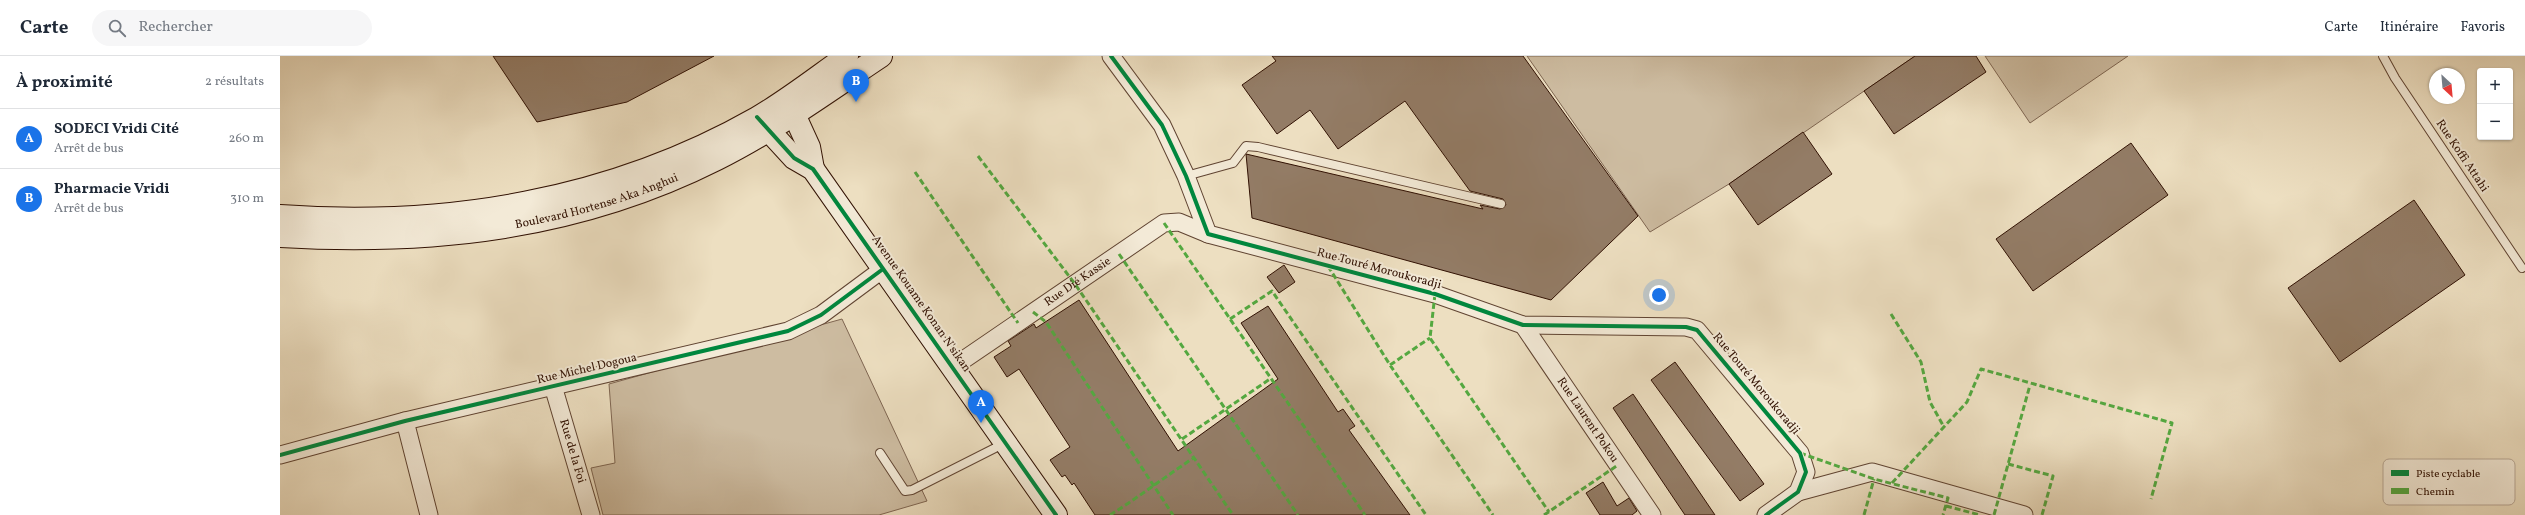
<!DOCTYPE html>
<html lang="fr">
<head>
<meta charset="utf-8">
<style>
  :root { --surface:#fff; --page:#f6f6f7; --text:#1f2937; --muted:#747a83; --line:#e0e1e3; --accent:#1a73e8 }
  body { margin:0; font-family:Vollkorn,serif; background:var(--page); color:var(--text) }
  .controls { position:absolute; right:12px; top:12px; display:grid; overflow:hidden; border-radius:4px; box-shadow:0 1px 3px #0004 }
  .controls button { width:36px; height:36px; display:grid; place-items:center; padding:0; border:0; border-bottom:1px solid var(--line); background:var(--surface); color:var(--text); font:20px sans-serif }
  .compass { position:absolute; left:2149px; top:12px; width:36px; height:36px; border-radius:50%; background:var(--surface); box-shadow:0 1px 3px #0004; rotate:154deg }
  .you { position:absolute; left:1379px; top:239px; width:14px; height:14px; margin:-10px; border:3px solid #fff; border-radius:50%; background:#1a73e8; box-shadow:0 0 0 6px #1a73e833 }
  .badge { display:grid; place-items:center; width:26px; height:26px; border-radius:50%; background:var(--accent); color:#fff; font-size:13px; font-weight:700 }
  .pin { position:absolute; translate:-50% -33px; filter:drop-shadow(0 1px 2px #0008) }
  .pin::after { content:''; position:absolute; top:21px; width:14px; height:12px; background:inherit; clip-path:polygon(0 0,100% 0,50% 100%) }
  .list { margin:0; padding:0; list-style:none }
  h2 { display:flex; justify-content:space-between; align-items:center; height:52px; margin:0; padding:0 16px; font-size:17px }
  h2 small { font-size:13px; font-weight:400; color:var(--muted) }
  .list li { display:grid; grid-template-columns:26px 1fr auto; gap:12px; align-items:center; box-sizing:border-box; height:60px; padding:0 16px; border-top:1px solid var(--line) }
  .list b { display:block; font-size:15px; white-space:nowrap }
  .list p { margin:0; font-size:13px; white-space:nowrap; color:var(--muted) }
  .list em { font-size:13px; font-style:normal; color:var(--muted) }
  .icon { flex:none; width:22px; height:22px; fill:none; stroke:currentColor; stroke-width:2; stroke-linecap:round; stroke-linejoin:round }
  .map { position:relative; flex:none; width:2245px; height:459px; overflow:hidden }
  header { display:flex; align-items:center; gap:24px; box-sizing:border-box; height:56px; padding:0 20px; background:var(--surface); border-bottom:1px solid var(--line) }
  header strong { font-size:19px }
  nav { display:flex; gap:22px; margin-inline-start:auto; font-size:14px }
  .search { width:280px; height:36px; background:var(--page); display:flex; align-items:center; gap:10px; box-sizing:border-box; padding:0 14px; border-radius:22px; color:var(--muted); font-size:15px }
  main { display:flex }
  aside { flex:1; background:var(--surface) }
  .map>svg:first-child { display:block }
  .green { fill:#cdbca1; stroke:#7f6652 }
  .building { fill:#937c66; stroke:#311103 }
  .lines { fill:none; stroke-linecap:round; stroke-linejoin:round }
  .lane-casing { stroke:#604432; stroke-width:10 }
  .street-casing { stroke:#604432; stroke-width:19 }
  .secondary-casing { stroke:#311103; stroke-width:24 }
  .lane { stroke:#f3ead7; stroke-width:8 }
  .street { stroke:#f3ead7; stroke-width:17 }
  .secondary { stroke:#f3ead7; stroke-width:22 }
  .quiet { stroke:#54a840; stroke-width:3; stroke-dasharray:6 3; stroke-linecap:butt }
  .cycleway-casing { stroke:#f3ead7; stroke-width:6 }
  .cycleway { stroke:#00873e; stroke-width:4 }
  .labels { text-anchor:middle; dominant-baseline:central; stroke-width:4; stroke-linejoin:round; paint-order:stroke }
  .street-label { font-size:12px; fill:#311103; stroke:#f3ead7 }
  .key { fill:#f3ead7; stroke:#b9a997; stroke-width:1 }
  .key-label { font-size:11px; fill:#311103 }
</style>
</head>
<body>
<header>
<strong>Carte</strong>
<div class="search"><svg class="icon" aria-label="search" viewBox="0 0 24 24"><circle cx="10" cy="10" r="6"/><path d="M15 15l6 6"/></svg>Rechercher</div>
<nav><a>Carte</a><a>Itinéraire</a><a>Favoris</a></nav>
</header>
<main>
<aside>
<h2>À proximité<small>2 résultats</small></h2>
<ul class="list">
<li><span class="badge">A</span><div><b>SODECI Vridi Cité</b><p>Arrêt de bus</p></div><em>260 m</em></li>
<li><span class="badge">B</span><div><b>Pharmacie Vridi</b><p>Arrêt de bus</p></div><em>310 m</em></li>
</ul>
</aside>
<div class="map">
<svg width="2245" height="459" viewBox="0 0 2245 459">
  <rect width="100%" height="100%" fill="#eddfc1"/>
  <filter id="stains"><feTurbulence type="fractalNoise" baseFrequency=".005" numOctaves="4"/><feColorMatrix values="0 0 0 0 .2 0 0 0 0 .09 0 0 0 0 .02 0 0 0 .5 -.17"/></filter>
  <radialGradient id="worn" r=".72"><stop offset=".6" stop-color="#630" stop-opacity="0"/><stop offset="1" stop-color="#630" stop-opacity=".3"/></radialGradient>
  <path class="green" d="M1247,0H1635L1449,128L1370,176Z
    M1705,0H1848L1750,67Z
    M562,263L647,445L599,459H323L311,412L335,407L329,328Z"/>
  <path class="building" d="M213,0H434L347,46L257,66Z
    M992,0H1243L1358,160L1271,244L972,162L966,98L1203,153L1200,149L1220,153L1226,149L1223,143L1190,135L1125,45L1058,93L1030,54L997,78L962,29L996,5Z
    M1635,0H1696L1706,16L1614,78L1584,35Z
    M1523,76L1552,118L1478,169L1449,128Z
    M1851,87L1888,139L1753,235L1716,183Z
    M2134,144L2185,219L2060,306L2008,232Z
    M1004,209L1015,226L999,237L987,221Z
    M799,244L898,395L998,323L961,267L988,250L1058,356L1063,353L1075,370L1069,374L1130,459H815L794,427L792,429L785,419L782,421L770,404L790,391L739,313L727,321L714,301L731,290L728,285L754,268L756,272Z
    M1395,306L1484,428L1460,445L1371,324Z
    M1353,338L1435,459H1405L1333,352Z
    M1323,426L1337,450L1349,442L1357,455L1352,459H1320L1306,437Z"/>
  <g class="lines">
    <defs>
      <path id="lane" d="M2103,0L2115,22L2242,212
        M906,120L953,107L966,90L978,91L1221,148
        M600,397L625,435L632,434L725,387"/>
      <g id="street">
        <path d="M831,0L882,69L906,120L928,178L1155,238L1243,269L1406,271L1417,274L1520,397L1526,416L1518,436L1486,459"/>
        <path id="s1" d="M1243,269L1372,459"/>
        <path id="s2" d="M673,311L884,167L899,166L928,178"/>
        <path id="s3" d="M273,330L311,459"/>
        <path d="M125,365L149,459"/>
        <path d="M0,399L125,365L508,275L541,259L603,213"/>
        <path d="M1518,436L1592,416L1744,459"/>
      </g>
      <g id="secondary">
        <path d="M508,45L529,91L533,113"/>
        <path d="M479,64L514,102L533,113L776,459"/>
        <path d="M0,160C166,172 331,145 477,62C508,44 537,21 567,0"/>
        <path id="s4" d="M0,180C153,189 298,173 437,103C495,74 547,36 601,0"/>
      </g>
    </defs>
    <use href="#lane" class="lane-casing"/>
    <use href="#street" class="street-casing"/>
    <use href="#secondary" class="secondary-casing"/>
    <use href="#lane" class="lane"/>
    <use href="#street" class="street"/>
    <use href="#secondary" class="secondary"/>
    <path class="quiet" d="M698,100L795,228L953,459
      M635,116L738,267
      M884,167L1085,459
      M839,198L1018,459
      M1048,210L1110,309L1213,459
      M1155,238L1150,282L1269,456
      M753,256L766,266L893,459
      M1611,258L1641,306L1650,346L1664,371
      M950,263L992,235L1146,459
      M1110,309L1150,282
      M902,383L990,323
      M1520,397L1594,423L1668,442L1663,459
      M1728,408L1773,420L1762,459
      M1612,427L1687,346L1701,313L1892,367L1871,443
      M1666,450L1700,459
      M830,459C859,441 886,420 915,401
      M1264,459L1338,409
      M1584,459L1594,423
      M1714,459L1750,329"/>
    <defs>
      <path id="cycleway" d="M831,0L882,69L906,120L928,178L1155,238L1243,269L1406,271L1417,274L1520,397L1526,416L1518,436L1486,459
        M477,61L514,102L533,113L776,459
        M0,399L125,365L508,275L541,259L603,213"/>
    </defs>
    <use href="#cycleway" class="cycleway-casing"/>
    <use href="#cycleway" class="cycleway"/>
  </g>
  <g class="labels">
    <g class="street-label">
      <text transform="translate(2182 100) rotate(56)">Rue Koffi Attahi</text>
      <text stroke="none"><textPath href="#s4" startOffset="321">Boulevard Hortense Aka Anghui</textPath></text>
      <text transform="translate(1099 213) rotate(15)">Rue Touré Moroukoradji</text>
      <text stroke="none"><textPath href="#s2" startOffset="151">Rue Dié Kassie</textPath></text>
      <text transform="translate(641 248) rotate(55)">Avenue Kouame Konan N'sikan</text>
      <text transform="translate(307 313) rotate(-13)">Rue Michel Dogoua</text>
      <text transform="translate(1476 328) rotate(50)">Rue Touré Moroukoradji</text>
      <text stroke="none"><textPath href="#s1" startOffset="115">Rue Laurent Pokou</textPath></text>
      <text stroke="none"><textPath href="#s3" startOffset="68">Rue de la Foi</textPath></text>
    </g>
  </g>
  <rect x="2103" y="403" width="132" height="46" rx="6" class="key"/>
  <rect x="2111" y="414" width="18" height="6" fill="#00873e"/>
  <rect x="2111" y="432" width="18" height="6" fill="#54a840"/>
  <g class="key-label">
    <text x="2136" y="421">Piste cyclable</text>
    <text x="2136" y="439">Chemin</text>
  </g>
  <rect width="100%" height="100%" filter="url(#stains)"/>
  <rect width="100%" height="100%" fill="url(#worn)"/>
</svg>
<div class="controls">
<button>+</button>
<button>−</button>
</div>
<svg class="compass" viewBox="-18 -18 36 36"><path d="M0-13l5 13h-10z" fill="#e53935"/><path d="M0 13l5-13h-10z" fill="#747a83"/></svg>
<div class="you"></div>
<div class="pin badge" style="left:701px;top:367px">A</div>
<div class="pin badge" style="left:576px;top:46px">B</div>
</div>
</main>
</body>
</html>
